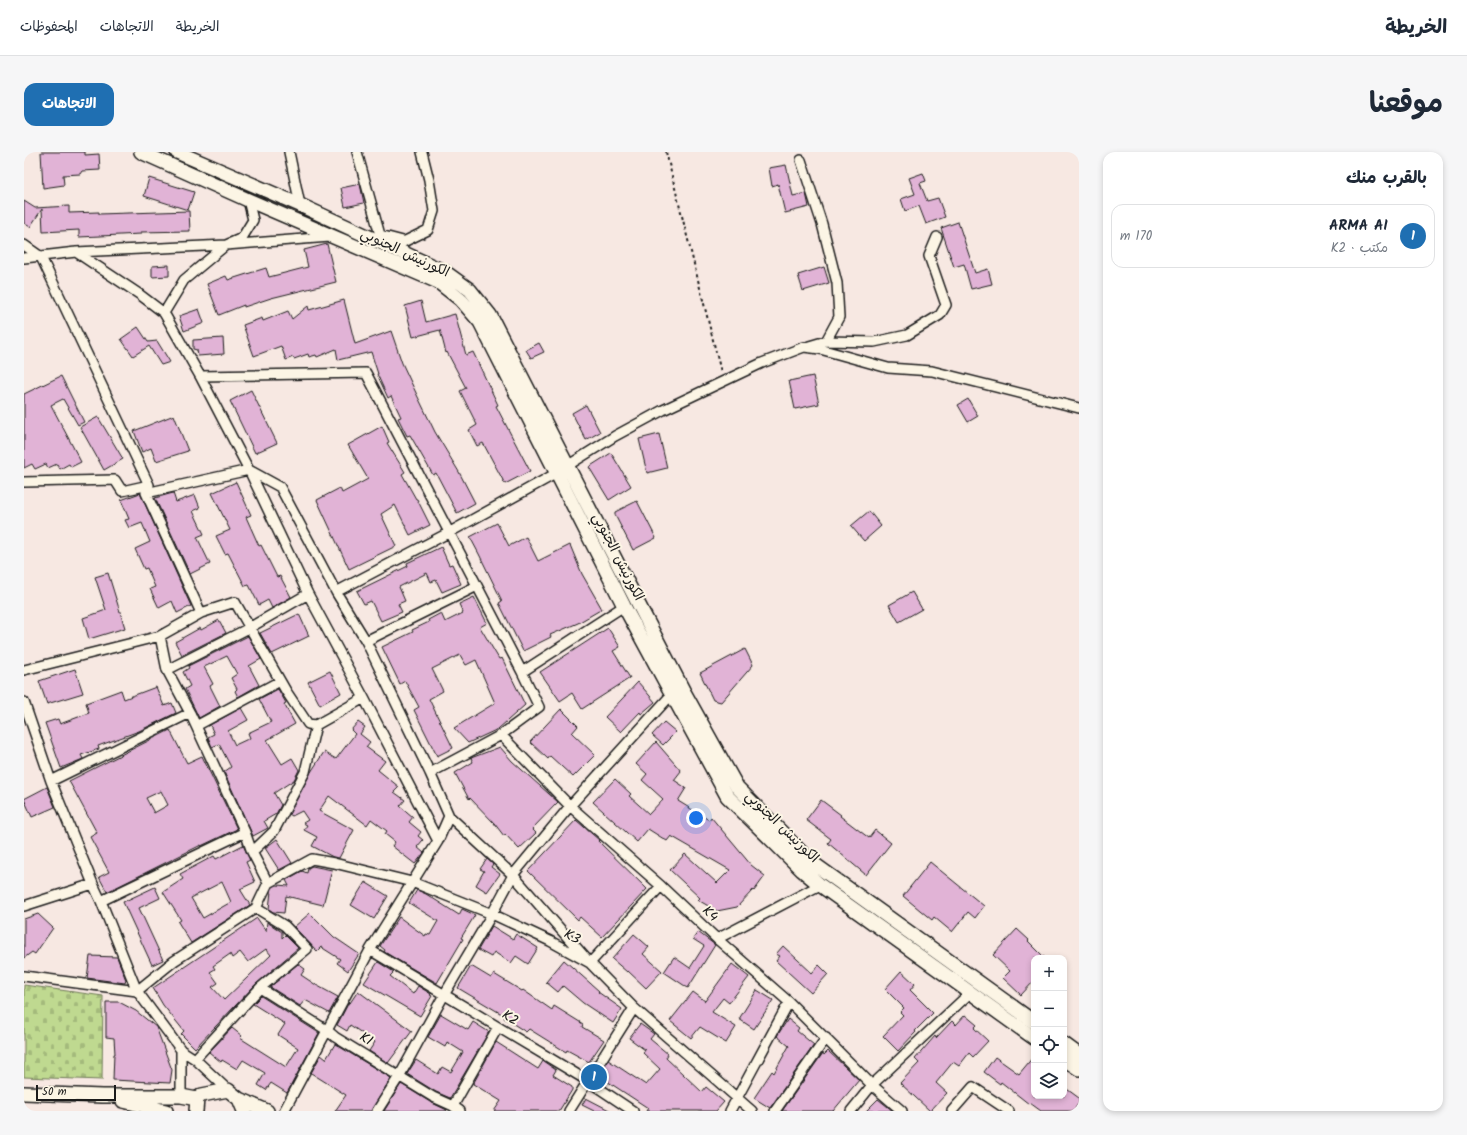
<!DOCTYPE html>
<html lang="ar">
<head>
<meta charset="utf-8">
<style>
  :root { --surface:#fff; --page:#f6f6f7; --text:#1f2937; --muted:#747a83; --line:#e0e1e3; --accent:#1f6fb2 }
  body { margin:0; font-family:Kalam,"Playpen Sans Arabic",sans-serif; background:var(--page); color:var(--text); direction:rtl }
  .controls { position:absolute; right:12px; bottom:12px; display:grid; overflow:hidden; border-radius:8px; box-shadow:0 2px 6px #0003 }
  .controls button { width:36px; height:36px; display:grid; place-items:center; padding:0; border:0; border-bottom:1px solid var(--line); background:var(--surface); color:var(--text); font:20px sans-serif }
  .scale { position:absolute; left:12px; bottom:10px; width:80px; box-sizing:border-box; padding-left:4px; border:2px solid #1c1c1c; border-top:0; font-size:11px; line-height:14px; white-space:nowrap; color:#1c1c1c; -webkit-text-stroke:3px #fcf5e5; paint-order:stroke }
  .you { position:absolute; left:672px; top:666px; width:14px; height:14px; margin:-10px; border:3px solid #fff; border-radius:50%; background:#1a73e8; box-shadow:0 0 0 6px #1a73e833 }
  .badge { display:grid; place-items:center; width:26px; height:26px; border-radius:50%; background:var(--accent); color:#fff; font-size:13px; font-weight:700 }
  .pin { position:absolute; translate:-50% -50%; border:2px solid #fff; box-shadow:0 1px 4px #0006 }
  .list { margin:0; padding:0; list-style:none }
  h2 { display:flex; justify-content:space-between; align-items:center; height:52px; margin:0; padding:0 16px; font-size:17px }
  h2 small { font-size:13px; font-weight:400; color:var(--muted) }
  .list li { display:grid; grid-template-columns:26px 1fr auto; gap:12px; align-items:center; box-sizing:border-box; height:64px; margin:0 8px 8px; padding:0 8px; border:1px solid var(--line); border-radius:12px }
  .list b { display:block; font-size:15px; white-space:nowrap }
  .list p { margin:0; font-size:13px; white-space:nowrap; color:var(--muted) }
  .list em { font-size:13px; font-style:normal; color:var(--muted) }
  .icon { flex:none; width:22px; height:22px; fill:none; stroke:currentColor; stroke-width:2; stroke-linecap:round; stroke-linejoin:round }
  .map { position:relative; flex:none; width:1055px; height:959px; overflow:hidden; direction:ltr; border-radius:12px }
  header { display:flex; align-items:center; gap:24px; box-sizing:border-box; height:56px; padding:0 20px; background:var(--surface); border-bottom:1px solid var(--line) }
  header strong { font-size:19px }
  nav { display:flex; gap:22px; margin-inline-start:auto; font-size:14px }
  .intro { display:flex; align-items:center; justify-content:space-between; box-sizing:border-box; height:96px; padding:0 24px }
  h1 { margin:0; font-size:28px }
  .button { padding:10px 18px; border-radius:12px; background:var(--accent); color:#fff; font-size:14px; font-weight:700 }
  main { display:flex; gap:24px; padding:0 24px }
  aside { flex:1; background:var(--surface); border-radius:12px; box-shadow:0 2px 6px #0003 }
  .map>svg:first-child { display:block }
  .cemetery { fill:url(#cemetery-stones); stroke:#6e7a56 }
  .building { fill:#e1b3d6; stroke:#1c1c1c; fill-rule:evenodd }
  .lines { fill:none; stroke-linecap:round; stroke-linejoin:round }
  .street-casing { stroke:#1c1c1c; stroke-width:12 }
  .secondary-casing { stroke:#1c1c1c; stroke-width:16 }
  .path { stroke:#1c1c1c; stroke-width:2; stroke-dasharray:3 3; stroke-linecap:butt }
  .street { stroke:#fcf5e5; stroke-width:9 }
  .secondary { stroke:#fcf5e5; stroke-width:13 }
  .labels { text-anchor:middle; dominant-baseline:central; stroke-width:4; stroke-linejoin:round; paint-order:stroke }
  .street-label { font-size:14px; fill:#1c1c1c; stroke:#fcf5e5 }
</style>
</head>
<body>
<header>
<strong>الخريطة</strong>
<nav><a>الخريطة</a><a>الاتجاهات</a><a>المحفوظات</a></nav>
</header>
<div class="intro"><h1>موقعنا</h1><a class="button">الاتجاهات</a></div>
<main>
<aside>
<h2>بالقرب منك<small></small></h2>
<ul class="list">
<li><span class="badge">1</span><div><b>ARMA AI</b><p>مكتب · K2</p></div><em>170 m</em></li>
</ul>
</aside>
<div class="map">
<svg width="1055" height="959" viewBox="0 0 1055 959">
  <defs>
    <pattern id="cemetery-stones" width="16" height="16" patternUnits="userSpaceOnUse"><rect width="16" height="16" fill="#bfd990"/><path d="M2 7V4a2 2 0 0 1 4 0v3zM10 15v-3a2 2 0 0 1 4 0v3z" fill="#a4ba7c"/></pattern>
  </defs>
  <rect width="100%" height="100%" fill="#f7e8e2"/>
  <filter id="ink" filterUnits="userSpaceOnUse"><feTurbulence type="fractalNoise" baseFrequency=".025" numOctaves="2"/><feDisplacementMap in="SourceGraphic" scale="8" xChannelSelector="R" yChannelSelector="G"/><feConvolveMatrix kernelMatrix="1 2 1 2 8 2 1 2 1" color-interpolation-filters="sRGB"/></filter>
  <g filter="url(#ink)">
    <path class="cemetery" d="M0,833L79,844L78,928L0,925Z"/>
    <path class="building" d="M17,0H61V3L75,2L76,18L58,19L56,22L39,23L40,33L19,36Z
      M762,13L769,44L782,41L785,55L761,61L754,32L748,34L745,16Z
      M899,21L902,29L896,31L903,49L914,46L921,65L902,72L895,54L881,59L877,47L891,42L885,26Z
      M125,26L170,40L164,58L120,44Z
      M336,32L340,51L321,55L317,36Z
      M0,49L11,56L45,54V61L75,60V62L165,59L166,79L117,80V82L55,85V78L19,80L18,57L6,75L0,71Z
      M934,70L951,121L964,117L968,132L947,137L940,112L930,115L917,76Z
      M303,92L312,130L247,146L220,155V153L195,163L183,132L202,124L204,128L242,116L245,125L284,115L280,98Z
      M145,113V124L128,125V114Z
      M800,115L805,131L779,139L774,123Z
      M320,148L331,192L367,179L378,211L393,243L411,280L435,320L451,351L433,361L412,321L409,323L386,283L383,284L374,266L377,265L367,244L364,246L353,222H354L347,200L314,208L312,197L293,205L292,203L285,205L284,202L270,207L269,205L262,208L257,194L230,204L219,173L238,166L239,169L264,159L268,167L284,154L285,158Z
      M397,149L402,170L431,162L442,203L449,200L474,253L472,254L506,319L481,332L459,291L453,294L445,278L453,273L436,239L442,236L423,200L422,201L416,178L389,185L381,154Z
      M175,157L180,171L160,179L155,164Z
      M114,175L124,190L133,189L146,210L137,213L125,194L109,204L97,187Z
      M199,186L200,202L174,204L173,198L169,197V188Z
      M515,191L520,200L507,206L502,198Z
      M37,224L60,270L54,273L39,247L27,253L57,310L47,315L45,312L36,317L33,312L24,316L22,312L11,317L8,312L0,316V242Z
      M789,224L795,252L771,257L765,229Z
      M227,238L253,291L231,301L206,249Z
      M944,247L954,264L944,270L934,253Z
      M562,253L576,280L562,288L548,261Z
      M150,263L164,299L132,309L127,296L118,300L110,279Z
      M74,265L99,307L80,318L56,275Z
      M358,274L365,290L363,291L381,320L378,322L392,347H393L406,373L386,383L371,353L357,362L372,394L325,417L293,348L316,336L318,341L344,327L324,293Z
      M635,282L643,316L623,321L615,287Z
      M587,301L607,334L585,348L565,315Z
      M212,330L227,363L222,365L235,394L237,393L253,425L256,424L267,445L248,456L244,448L235,453L225,433L221,434L204,401L201,402L192,384L206,378L188,341Z
      M116,341L167,454L153,461L148,449L135,456L126,437L131,435L123,416L120,417L111,397L126,390L118,371L105,376L101,368L105,367L97,348Z
      M149,341L152,350L171,343L176,356L169,359L180,382L173,385L186,412L166,422L131,346Z
      M613,349L632,386L609,398L591,363V360Z
      M845,359L857,374L840,389L827,374Z
      M473,371L485,394L502,385L514,409L546,393L558,422L578,457L554,471L526,483L527,485L499,499L475,451L478,449L455,402L446,385Z
      M417,395L425,413L428,412L437,432L418,440L412,428L407,430L403,421L375,435L381,449L374,452L378,460L357,469L347,449L340,452L333,439L384,414L383,411Z
      M84,421L101,476L65,487L59,466L82,458L71,425Z
      M888,440L898,457L875,470L865,453Z
      M450,445L463,471L456,475L475,507L478,506L501,553L474,577L444,591L430,576L471,551L452,508L442,513L436,503L408,517L419,539L405,547L429,596L413,604L390,558L395,555L381,529L376,532L358,495L389,480L388,478L405,470L404,468L417,461L421,470L439,461L435,452Z
      M275,462L285,484L248,502L236,481Z
      M195,468L202,481L158,503L151,490L176,476L177,478Z
      M584,476L596,495L589,499L606,526L558,557L548,541L536,549L516,520Z
      M224,484L237,507L225,514L235,533L214,545L211,539L213,537L207,526L213,522L203,504L180,515L189,532L186,534L196,554L175,566L161,537L166,534L159,520L165,516L164,514Z
      M721,497L729,513L697,550L689,548L676,521Z
      M51,517L59,541L23,552L15,529Z
      M306,519L317,541L296,553L284,530Z
      M614,530L631,550L617,562L616,560L597,580L581,565Z
      M132,535L140,554L148,551L152,561L115,579L74,594L75,597L57,603L59,607L37,616L21,571L34,567L36,572L65,561L62,551L97,538L100,547Z
      M254,537L262,551L260,552L271,572L243,588L258,612L268,606L275,618L270,628L250,641L257,653L252,662L240,669L244,676L229,684L200,620L207,615L195,592L188,595L184,585L190,582L186,573L217,556L224,568L204,579L211,593L226,586L224,581L247,570L235,547Z
      M537,557L554,574L548,581L571,603L549,625L526,604L524,607L506,590Z
      M334,570L341,575L336,582L346,590L342,595L361,609L354,618L375,635L370,640L381,648L376,654L389,665L385,670L397,680L394,684L399,688L393,695L400,701L391,712L368,694L371,690L361,682L363,679L347,667L343,673L305,644L295,659L330,678L315,706L309,705L288,694L293,685L280,678L283,673L279,671L284,668L278,659L268,664L265,662L287,620L300,600L312,607L331,582L327,578Z
      M640,570L652,580L639,593L628,583Z
      M146,578L163,611L178,604L213,677L177,694V693L83,740L75,725L85,720L66,685L73,681L45,629ZM137,639L144,653L130,661L122,646Z
      M632,590L657,619L650,628L662,636L654,649L685,668L687,665L727,713L741,724L730,739L729,738L713,755L693,759L674,748L676,746L646,718L661,702L693,731L706,718L647,684L643,689L624,677L613,690L569,650L591,627L607,642L605,644L625,662L639,647L618,628L623,622L612,612Z
      M476,595L488,609L534,650L508,677L512,681L495,697L481,682L480,684L470,671L446,646L445,647L431,621L449,610L447,606Z
      M23,635L31,655L8,665L0,647Z
      M797,648L817,663L816,664L845,686L851,678L867,691L842,723L804,691L807,687L782,668Z
      M552,668L575,688L574,689L623,737L578,785L556,765L554,768L504,719Z
      M253,687L268,711L255,718L241,696Z
      M219,693L226,708L222,710L231,730L216,737L226,753L167,791L154,770L157,768L139,740L159,727L156,722L190,704L192,707ZM198,730L207,750L179,766L167,746Z
      M463,707L469,712L467,715L476,722L463,740L452,733L460,719L456,717Z
      M906,710L960,754L951,766L944,760L928,780L910,765L908,768L879,744Z
      M288,714L308,718L299,753L262,744L260,761L249,760L245,757L247,739L249,735L253,733L265,734L262,728L278,719L283,721L284,716Z
      M341,730L364,744L350,767L327,753Z
      M131,735L136,746L115,756L139,808L128,813L99,750Z
      M393,738L402,742L435,763L438,757L451,763L437,786L439,787L413,831L360,800L361,798L356,794L375,765L401,784L402,782L406,783L414,769L385,751Z
      M286,761L310,785L335,802L324,819L313,811L316,807L297,795L293,799L270,775Z
      M14,762L29,776L11,802L8,800L0,806V767Z
      M233,766L242,779L243,770L258,780V786L261,783L274,796L232,832L171,896L157,882L160,879L139,853L129,836ZM242,797L247,803L200,848L188,835L194,831L186,820L191,817L189,814L206,802L208,806L216,800L224,810Z
      M468,774L489,787L492,782L514,796L504,812L492,804L487,811L470,800L467,805L454,798Z
      M993,777L1005,788L1004,789L1021,806H1010V829L997,843L979,826L986,819L969,803Z
      M674,780L691,793L664,836L640,820L650,805L666,816L680,794L669,787Z
      M610,782L625,795L619,802L638,819L622,836L604,819L603,820L588,807Z
      M759,794L788,821L795,813L804,822L787,841L752,809L756,804L752,802Z
      M66,804L93,805L102,828L101,831L63,826Z
      M540,808L575,839L574,840L598,857L589,871L559,851L539,834L534,840L522,830Z
      M354,810L370,820L366,824L389,842L394,834L407,842L406,843L408,844L396,864L340,831Z
      M274,812L281,817L277,823L292,833L314,845L305,861L281,848L276,854L246,835Z
      M708,812L725,825L705,851L699,846L688,860L712,875L702,891L676,875L667,886L646,869L669,840L681,849Z
      M447,814L467,826L470,822L498,839L499,838L528,858L530,854L559,872L558,875L580,888L565,910L543,898L542,900L505,877L502,880L480,866L481,864L434,836Z
      M877,819L891,832L886,838L909,861L891,879L892,880L874,899L859,884L879,863L876,860L880,856L861,837Z
      M733,838L749,848L730,877L715,867Z
      M334,839L388,879L364,911L345,899L351,890L326,873L323,879L313,873L325,850L326,851Z
      M237,844L295,881L263,941L247,931L242,938L234,933L241,921L219,908L213,917L198,908L197,910L185,900L208,876L218,884L216,886L262,915L274,896L254,883L261,872L229,852Z
      M82,850H95L112,859L132,875L148,918L146,931L89,928L90,902H91L90,886L82,885Z
      M417,862L444,878L449,870L465,880L426,946L412,940L383,922L392,908L414,922L418,915L427,920L439,900L423,890L421,895L404,885Z
      M941,863L953,873L950,876L964,889L949,905L945,901L935,914L929,910L912,931L923,941L906,959L876,931L895,911L891,907L911,884L912,886L928,869L932,873Z
      M764,867L775,876L773,879L790,893L746,956L730,946L748,919L750,921L765,894L753,884Z
      M616,872L630,882L626,887L644,902L642,906L678,940L682,935L700,950L692,959H622L624,956L575,924L584,908L622,933L636,917L619,901L621,898L605,886Z
      M472,890L514,917L519,909L532,918L529,923L548,935V938L535,959H470L477,949L449,932Z
      M311,892L367,926L347,959H311L322,943L287,921L297,903L302,907Z
      M804,899L835,928L809,959H758L799,901L800,903Z
      M1010,904V944H1040V935L1055,946V951L1049,959H1017L1006,951L1005,952L977,930L976,932L960,920L971,905L995,922Z
      M377,932L406,950L423,958L422,959H360Z
      M562,946L587,959H570L558,953Z
      M854,947L869,959H842Z"/>
    <g class="lines">
      <defs>
        <path id="street" d="M265,0L276,53
          M333,0L356,83L379,89
          M777,8L798,72L813,131L815,165L802,189
          M0,93L17,105L125,333L122,341L177,461
          M367,96L404,78L410,59L405,28L398,0
          M52,100L115,142L140,161L176,224L225,318L284,442L340,546L414,689
          M0,106L52,100L202,93L306,85
          M140,161L160,128L202,93L218,86L229,68L224,48
          M785,194L802,189L850,190L883,183L916,163L922,153L905,104L913,85
          M176,224L342,221L498,520L515,555L477,583L406,621L425,664L414,689L346,798L260,959
          M543,314L591,284L639,258L738,211L780,195L796,197L864,216L908,219L1055,256
          M0,330L91,328L98,339L125,333
          M122,341L225,318L256,335L312,440L342,489L406,621
          M312,440L426,380L533,321
          M342,489L453,434
          M0,518L136,484L177,461L211,450L262,539L284,572L292,573L340,546
          M143,518L225,476L284,442
          M498,520L600,454
          M0,550L27,629L69,732L77,749L113,839L157,898L171,907L204,938
          M172,574L256,529
          M477,583L546,654L637,734L693,787L765,850L848,933L878,959
          M27,629L166,561
          M425,664L489,723L566,811L637,734
          M228,700L250,679L281,620L292,573
          M244,731L288,707L310,711L388,730L468,762L526,789L566,811L610,856L728,959
          M77,749L221,680
          M0,754L69,732
          M693,787L796,733
          M346,798L564,929L609,959
          M0,824L113,839L150,809L232,756L244,731L228,700L221,680L166,561L143,518L136,484
          M236,836L304,879L311,885L409,945L429,954L436,959
          M171,907L236,836L283,797L261,774L232,756
          M157,944V898
          M429,954L474,875
          M353,959L376,923L420,843L468,762L489,723L546,654L648,542
          M545,959L610,856
          M706,959L765,850
          M751,959L802,886
          M827,959L848,933L946,841
          M928,959L949,935L985,959"/>
        <path id="secondary" d="M117,0L224,48L414,130L437,148L456,170L600,454L703,644L778,718L796,733L1010,886
          M153,0L276,53L421,120L446,138L466,163L617,457L660,540L713,635L786,709L1010,870
          M1040,892L1055,903
          M1040,907L1055,917
          M0,941L78,944H157L173,947
          M215,947L243,959
          M99,949L142,959
          M172,959L173,947L178,943L204,938L215,947L220,959"/>
      </defs>
      <use href="#street" class="street-casing"/>
      <use href="#secondary" class="secondary-casing"/>
      <path class="path" d="M642,0L697,220"/>
      <use href="#street" class="street"/>
      <use href="#secondary" class="secondary"/>
    </g>
  </g>
  <g class="labels">
    <g class="street-label">
      <text transform="translate(381 101) rotate(25)">الكورنيش الجنوبي</text>
      <text transform="translate(594 405) rotate(63)">الكورنيش الجنوبي</text>
      <text transform="translate(758 675) rotate(44)">الكورنيش الجنوبي</text>
      <text transform="translate(686 762) rotate(43)">K4</text>
      <text transform="translate(548 785) rotate(29)">K3</text>
      <text transform="translate(486 866) rotate(32)">K2</text>
      <text transform="translate(342 887) rotate(31)">K1</text>
    </g>
  </g>
</svg>
<div class="controls">
<button>+</button>
<button>−</button>
<button><svg class="icon" aria-label="locate" viewBox="0 0 24 24"><circle cx="12" cy="12" r="6"/><path d="M12 2v4M12 18v4M2 12h4M18 12h4"/></svg></button>
<button><svg class="icon" aria-label="layers" viewBox="0 0 24 24"><path d="M12 4l9 5-9 5-9-5zM3 14l9 5 9-5"/></svg></button>
</div>
<div class="scale">50 m</div>
<div class="you"></div>
<div class="pin badge" style="left:570px;top:925px">1</div>
</div>
</main>
</body>
</html>
